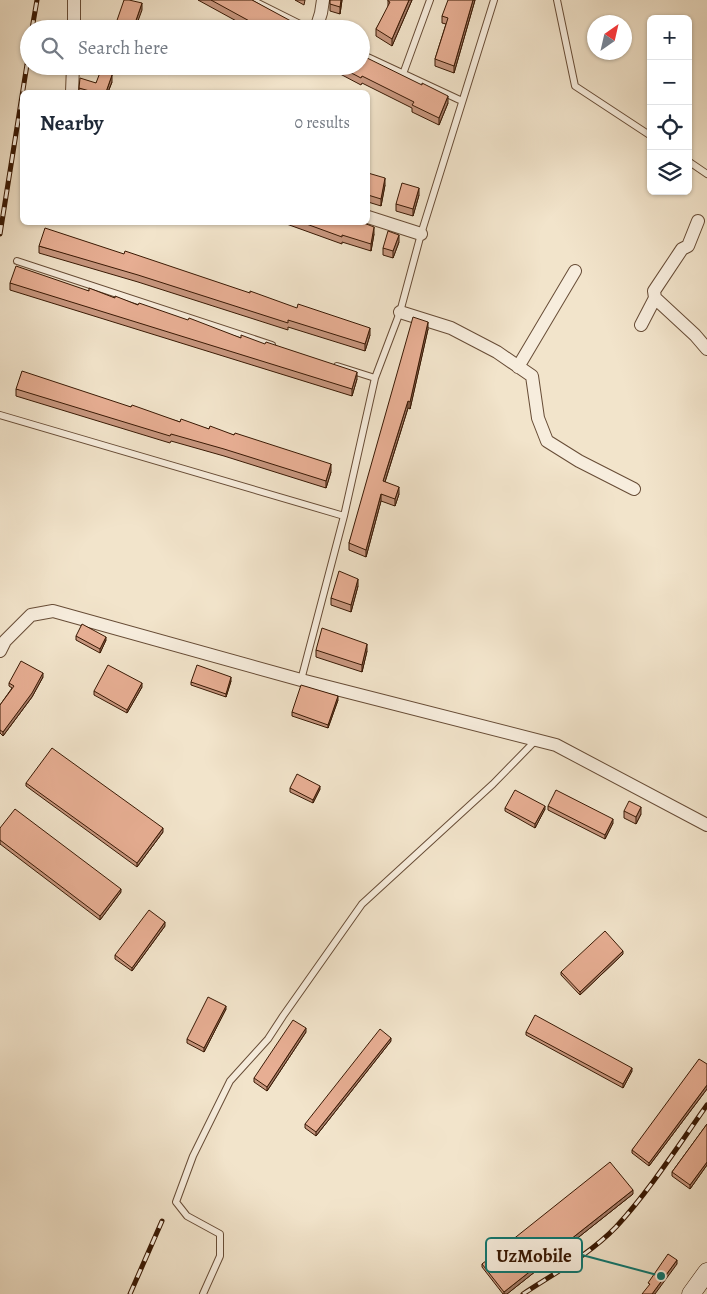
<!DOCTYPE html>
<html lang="en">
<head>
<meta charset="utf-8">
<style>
  :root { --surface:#fff; --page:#f6f6f7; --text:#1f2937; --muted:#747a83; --line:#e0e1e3 }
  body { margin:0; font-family:Alegreya,serif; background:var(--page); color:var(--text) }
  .controls { position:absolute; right:15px; top:15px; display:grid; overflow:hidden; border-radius:8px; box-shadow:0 1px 4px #0004 }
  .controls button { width:45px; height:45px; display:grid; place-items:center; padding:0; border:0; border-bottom:1px solid var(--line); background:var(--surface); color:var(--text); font:25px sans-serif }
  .compass { position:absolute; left:587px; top:15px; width:45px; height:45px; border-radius:50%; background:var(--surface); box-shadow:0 1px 4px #0004; rotate:34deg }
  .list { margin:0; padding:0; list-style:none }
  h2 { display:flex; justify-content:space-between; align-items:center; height:65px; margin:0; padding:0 20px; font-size:21px }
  h2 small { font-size:16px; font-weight:400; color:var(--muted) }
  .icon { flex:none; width:28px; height:28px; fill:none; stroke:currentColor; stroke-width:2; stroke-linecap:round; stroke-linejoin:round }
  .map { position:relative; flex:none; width:707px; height:1294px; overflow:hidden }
  .search { position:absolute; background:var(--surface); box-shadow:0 1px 4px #0004; left:20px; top:20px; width:350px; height:55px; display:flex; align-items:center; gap:12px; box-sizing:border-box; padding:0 18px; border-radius:28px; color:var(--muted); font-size:19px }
  .panel { position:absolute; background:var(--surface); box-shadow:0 1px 4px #0004; left:20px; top:90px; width:350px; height:135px; border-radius:8px }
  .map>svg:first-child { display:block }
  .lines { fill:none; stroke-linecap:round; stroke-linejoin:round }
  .service-casing { stroke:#674c36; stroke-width:8 }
  .minor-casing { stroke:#674c36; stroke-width:14 }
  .secondary-casing { stroke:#391904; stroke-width:19 }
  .service { stroke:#f7eddd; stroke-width:6 }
  .minor { stroke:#f7eddd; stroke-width:12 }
  .secondary { stroke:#f7eddd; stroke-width:18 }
  .rail-casing { stroke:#391904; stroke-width:5 }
  .rail { stroke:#f7eddd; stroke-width:3; stroke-dasharray:9; stroke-linecap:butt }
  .wall { fill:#c7967e; stroke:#391904 }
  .shaded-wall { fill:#a27a67; stroke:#391904 }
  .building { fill:#e7ae93; stroke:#391904 }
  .leader { fill:none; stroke:#0f766e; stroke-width:2 }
  .callout-dot { fill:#0f766e; stroke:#f7eddd; stroke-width:2 }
  .callout { fill:#f7eddd; stroke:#0f766e; stroke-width:2 }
  .callout-label { font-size:19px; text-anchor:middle; font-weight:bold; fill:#391904 }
</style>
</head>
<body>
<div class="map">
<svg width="707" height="1294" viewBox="0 0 707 1294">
  <rect width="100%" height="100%" fill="#f2e4cb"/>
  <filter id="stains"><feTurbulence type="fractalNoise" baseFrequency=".004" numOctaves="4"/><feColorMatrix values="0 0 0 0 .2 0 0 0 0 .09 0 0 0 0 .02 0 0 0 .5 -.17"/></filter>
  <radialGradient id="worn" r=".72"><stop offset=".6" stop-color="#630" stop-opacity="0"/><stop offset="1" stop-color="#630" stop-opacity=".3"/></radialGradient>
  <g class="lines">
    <defs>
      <path id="service" d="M252,0L310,29
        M557,0L575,86L651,136
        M361,54L462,101
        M403,74L430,0
        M688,161L707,174
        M17,261L272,345
        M337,366L375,378
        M0,415L344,516
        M301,680L344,516L375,378L400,312L421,234L494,0
        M203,1294L220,1256V1234L187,1216L176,1202L193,1156L230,1081L268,1039L283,1016L362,904L493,784L536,740"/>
      <path id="minor" d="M74,29V0
        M316,29L321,13L323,0
        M72,92L73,66
        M368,217L421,234
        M698,221L688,246L682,249L654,291L655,298L695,335L707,349
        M400,312L451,328L497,352L532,376L538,418L547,441L579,461L634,489
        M641,325L655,298
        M518,367L575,271
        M0,651L5,641L31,615L53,611L301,680L556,745L707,825"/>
      <path id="secondary" d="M691,1294L707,1272"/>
    </defs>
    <use href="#service" class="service-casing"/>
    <use href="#minor" class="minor-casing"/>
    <use href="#secondary" class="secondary-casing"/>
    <use href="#service" class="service"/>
    <use href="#minor" class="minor"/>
    <use href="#secondary" class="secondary"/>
    <defs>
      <path id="rail" d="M32,29L37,0
        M0,234L29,52
        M130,1294L162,1221
        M523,1294C555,1273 590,1254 616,1227C650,1190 678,1146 707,1105"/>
    </defs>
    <use href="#rail" class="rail-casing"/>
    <use href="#rail" class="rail"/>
  </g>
  <path class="wall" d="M198,0H252L302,29H251Z
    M295,0H305L304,5Z
    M330,0H342L340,14L330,11Z
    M388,0H412L392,46L376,36V29L388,8Z
    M475,0L454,73L435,66V59L446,24L442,23V16Z
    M325,66H361L448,103L439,125L412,112V108L362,83L361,85Z
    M112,82L108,92H79V88L96,83Z
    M368,173L385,185L381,206L368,202Z
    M419,195L413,216L396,211V204Z
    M281,222H361L374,234L371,251L342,242V244Z
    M399,242L393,258L383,255V248Z
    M39,246L370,335L365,351L288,327V330L138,282L39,253Z
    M10,283L89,291L138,305L241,338L357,379L352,396L10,290Z
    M428,329L410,409L408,408L385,482L399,494L395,506L381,501L366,557L349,550V543Z
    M16,389L131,407L180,422L234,435L331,472L326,488L224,456L171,441L170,443L16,396Z
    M358,586L351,612L331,605V598Z
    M76,636L106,640L100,653L76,640Z
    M316,650L367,651L362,672L316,657Z
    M43,677L32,697L3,736L0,733V705L12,688L9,686V683Z
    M231,681L226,697L191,685V682Z
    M142,687L127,713L94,695V691Z
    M338,700L328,728L292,716V712Z
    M26,783L163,832L137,867L26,786Z
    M290,788L320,789L313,803L290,792Z
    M548,806L613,823L605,839L548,810Z
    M505,808L545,809L535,828L505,811Z
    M624,811L641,814L636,824L624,818Z
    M0,828L121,892L100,920L0,844Z
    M165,926L132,971L115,959V955Z
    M623,954L580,995L561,975V972Z
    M226,1009L204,1052L187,1043V1039Z
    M306,1032L267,1091L254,1082V1078Z
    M526,1032L632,1071L623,1088L526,1035Z
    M391,1041L316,1136L305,1128V1124Z
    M707,1064V1089L649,1166L632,1153V1150Z
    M707,1124V1165L690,1189L672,1176V1172Z
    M633,1194L507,1294H503L482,1267V1264Z"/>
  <path class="shaded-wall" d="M341,0H342L340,14V7Z
    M409,0H412L392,46V39Z
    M473,0H475L454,73V66Z
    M142,3V10L135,29H133Z
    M112,75V82L108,92H106Z
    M448,96V103L439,125V118Z
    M385,178V185L381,206V199Z
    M419,188V195L413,216V209Z
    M374,227V234L371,251V244Z
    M399,235V242L393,258V251Z
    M428,322V329L410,409V402Z
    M370,328V335L365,351V344Z
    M357,372V379L352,396V389Z
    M408,401V408L383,488V481Z
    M331,464V472L326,488V481Z
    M399,487V494L395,506V499Z
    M381,494V501L366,557V550Z
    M358,579V586L351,612V605Z
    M106,637V640L100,653V649Z
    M367,644V651L362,672V665Z
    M43,673V677L32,697L3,736V732Z
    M231,677V681L226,697V694Z
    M142,683V687L127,713V710Z
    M338,696V700L328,728V725Z
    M320,786V789L313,803V800Z
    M545,806V809L535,828V824Z
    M641,807V814L636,824V817Z
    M613,819V823L605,839V835Z
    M163,828V832L137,867V863Z
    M121,889V892L100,920V916Z
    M165,922V926L132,971V968Z
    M623,951V954L580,995V992Z
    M226,1006V1009L204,1052V1048Z
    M306,1028V1032L267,1091V1087Z
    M391,1038V1041L316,1136V1132Z
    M632,1068V1071L623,1088V1084Z
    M707,1085V1089L649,1166V1163Z
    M707,1162V1165L690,1189V1185Z
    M633,1190V1194L507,1294H504V1292Z
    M677,1260V1264L655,1294H652Z"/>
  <path class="building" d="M124,0H129L142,3L133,29H114Z
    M211,0H252L302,27L301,29H264Z
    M330,0H341L340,7L330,4Z
    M388,0H409L392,39L376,29L390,2L388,1Z
    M448,0H473L454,66L435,59L448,18L442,16Z
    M361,55L422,85V83L448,96L439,118L412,105L414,102L362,76L361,78L338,66H361Z
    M101,70L112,75L106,92H93L79,88L80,78L96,83Z
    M368,173L385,178L381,199L368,195Z
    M402,183L419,188L413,209L396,204Z
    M301,222H361L374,227L371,244L342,235V237Z
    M45,228L124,254L125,251L250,293V291L297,308L298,304L370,328L365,344L288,320V323L138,275L39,246Z
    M388,231L399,235L393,251L383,248Z
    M16,266L89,291V288L115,298V296L138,305L139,303L188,320L189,318L241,338V335L265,344L266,342L357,372L352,389L10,283Z
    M413,317L428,322L410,402L408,401L383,481L399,487L395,499L381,494L366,550L349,543Z
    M22,371L131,407L132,405L180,422L181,419L209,429L210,426L234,435L235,433L331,464L326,481L224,449L171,434L170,436L16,389Z
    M339,571L358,579L351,605L331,598Z
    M82,624L106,637L100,649L76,636Z
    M322,628L367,644L362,665L316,650Z
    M21,661L43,673L32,693L3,732L0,730V705L14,686L9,683Z
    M108,665L142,683L127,710L94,691Z
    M197,665L231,677L226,694L191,682Z
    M301,685L338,696L328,725L292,712Z
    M52,748L163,828L137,863L26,783Z
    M297,774L320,786L313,800L290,788Z
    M515,790L545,806L535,824L505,808Z
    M556,790L613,819L605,835L548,806Z
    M629,801L641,807L636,817L624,811Z
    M15,809L121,889L100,916L0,840V828Z
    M149,910L165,922L132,968L115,955Z
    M605,931L623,951L580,992L561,972Z
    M208,997L226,1006L204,1048L187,1039Z
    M535,1015L632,1068L623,1084L526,1032Z
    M293,1020L306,1028L267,1087L254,1078Z
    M380,1029L391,1038L316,1132L305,1124Z
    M699,1059L707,1064V1085L649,1163L632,1150Z
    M707,1124V1162L690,1185L672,1172Z
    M610,1162L633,1190L504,1292L482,1264Z
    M668,1254L677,1260L652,1294H642L650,1284L648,1283Z"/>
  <path class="leader" d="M661 1276L582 1255"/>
  <circle class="callout-dot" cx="661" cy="1276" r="5"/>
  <rect class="callout" x="486" y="1238" width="96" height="34" rx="5"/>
  <g class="callout-label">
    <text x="534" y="1262">UzMobile</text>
  </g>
  <rect width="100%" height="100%" filter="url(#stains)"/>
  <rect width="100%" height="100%" fill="url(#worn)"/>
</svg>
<div class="controls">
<button>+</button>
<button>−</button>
<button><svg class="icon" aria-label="locate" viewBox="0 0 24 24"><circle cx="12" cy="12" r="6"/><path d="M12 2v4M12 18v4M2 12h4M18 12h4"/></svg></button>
<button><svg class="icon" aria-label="layers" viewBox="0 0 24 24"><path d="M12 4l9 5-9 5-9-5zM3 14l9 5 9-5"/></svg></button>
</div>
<svg class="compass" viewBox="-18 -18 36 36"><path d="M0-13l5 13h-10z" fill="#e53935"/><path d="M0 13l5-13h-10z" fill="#747a83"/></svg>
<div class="search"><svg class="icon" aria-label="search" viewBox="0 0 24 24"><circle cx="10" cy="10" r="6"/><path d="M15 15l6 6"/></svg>Search here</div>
<section class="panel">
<h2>Nearby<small>0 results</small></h2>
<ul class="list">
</ul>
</section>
</div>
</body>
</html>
